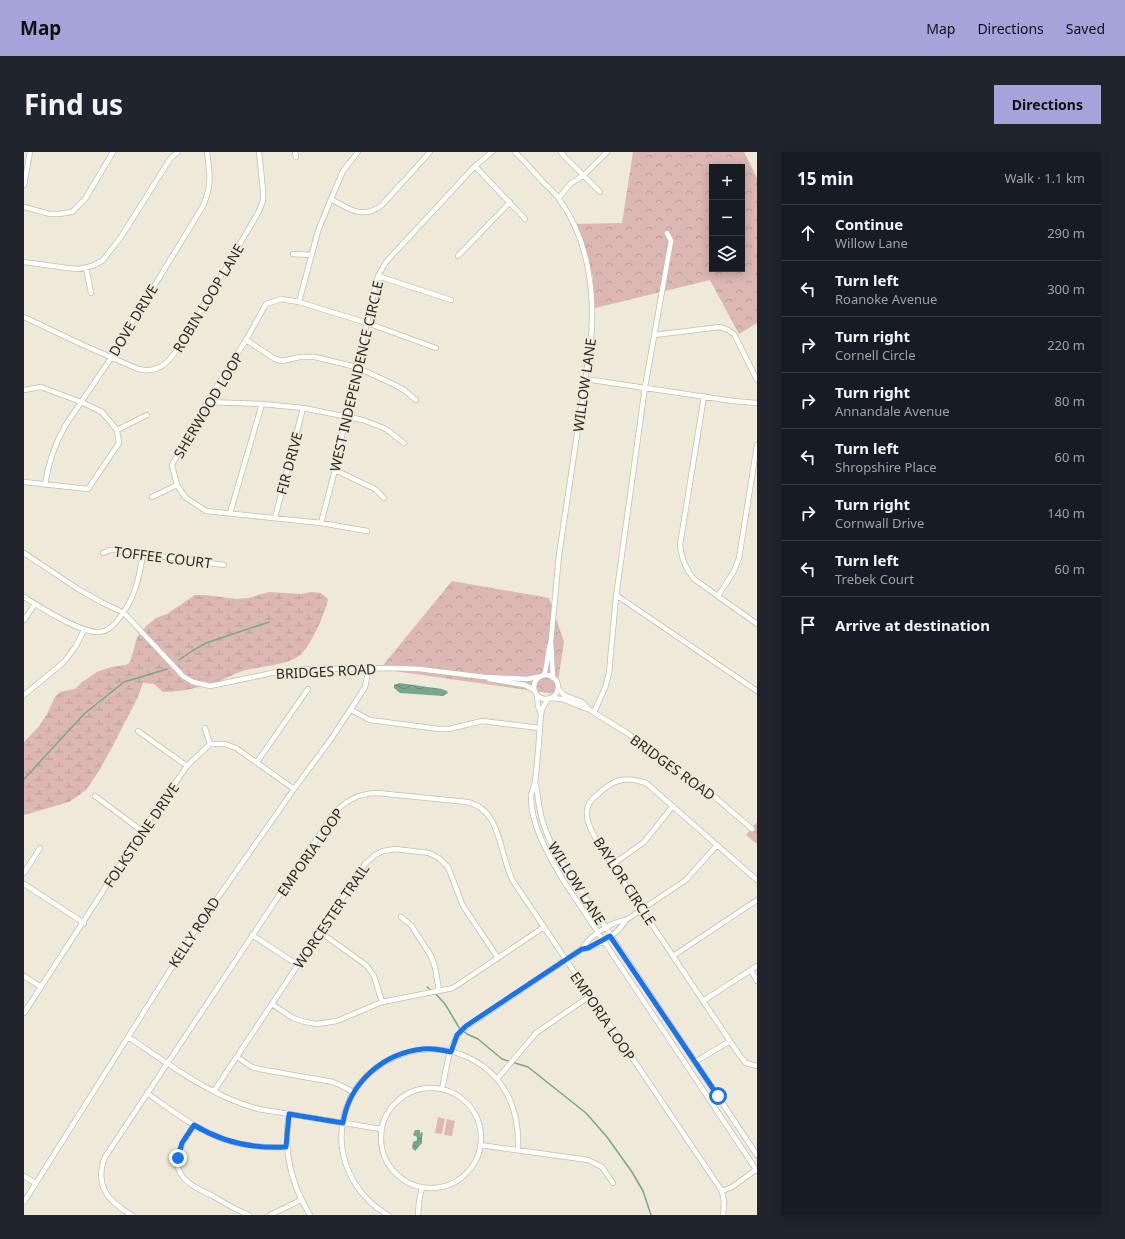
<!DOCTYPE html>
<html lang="en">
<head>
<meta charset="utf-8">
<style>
  :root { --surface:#171b24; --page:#20242c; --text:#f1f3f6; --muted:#9ea1a6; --line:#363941; --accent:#a5a3da }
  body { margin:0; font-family:"Noto Sans",sans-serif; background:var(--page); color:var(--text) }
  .controls { position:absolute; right:12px; top:12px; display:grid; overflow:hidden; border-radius:0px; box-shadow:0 2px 10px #0003 }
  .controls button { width:36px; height:36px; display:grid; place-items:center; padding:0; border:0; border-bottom:1px solid var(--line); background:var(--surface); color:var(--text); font:20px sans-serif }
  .stop { position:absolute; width:12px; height:12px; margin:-9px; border:3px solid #1a73e8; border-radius:50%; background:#fff }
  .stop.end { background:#1a73e8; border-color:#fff; box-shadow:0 1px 4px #0008 }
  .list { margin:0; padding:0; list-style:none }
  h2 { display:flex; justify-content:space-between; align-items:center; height:52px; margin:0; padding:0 16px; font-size:17px }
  h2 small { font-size:13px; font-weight:400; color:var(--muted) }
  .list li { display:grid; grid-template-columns:26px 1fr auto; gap:12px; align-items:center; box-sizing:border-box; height:56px; padding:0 16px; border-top:1px solid var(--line) }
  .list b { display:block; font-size:15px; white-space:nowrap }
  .list p { margin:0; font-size:13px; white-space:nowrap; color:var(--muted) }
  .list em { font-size:13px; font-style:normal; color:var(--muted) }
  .icon { flex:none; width:22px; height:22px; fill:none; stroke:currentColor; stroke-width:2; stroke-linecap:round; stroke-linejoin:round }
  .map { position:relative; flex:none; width:733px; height:1063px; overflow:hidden; border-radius:0px }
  header { display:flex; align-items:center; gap:24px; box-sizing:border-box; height:56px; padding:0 20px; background:var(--accent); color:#111 }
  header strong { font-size:19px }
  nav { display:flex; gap:22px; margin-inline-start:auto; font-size:14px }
  .intro { display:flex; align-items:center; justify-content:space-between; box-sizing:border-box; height:96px; padding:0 24px }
  h1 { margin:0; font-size:28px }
  .button { padding:10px 18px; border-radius:0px; background:var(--accent); color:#111; font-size:14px; font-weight:700 }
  main { display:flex; gap:24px; padding:0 24px }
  aside { flex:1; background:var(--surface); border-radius:0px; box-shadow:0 2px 10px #0003 }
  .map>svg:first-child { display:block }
  .green { fill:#dcb7b3 }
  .forest { fill:url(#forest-crowns); fill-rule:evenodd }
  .wetland { fill:url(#wetland-marsh) }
  .water { fill:url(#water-waves) }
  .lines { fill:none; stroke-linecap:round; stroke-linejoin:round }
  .stream { stroke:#76a890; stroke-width:1.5 }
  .minor-casing { stroke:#c3bfaf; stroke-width:6 }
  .minor { stroke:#fff; stroke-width:4.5 }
  .route { stroke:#1a73e8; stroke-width:5 }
  .labels { text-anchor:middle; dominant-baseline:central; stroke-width:3; stroke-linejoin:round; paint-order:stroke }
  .street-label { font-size:14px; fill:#2b2923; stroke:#eee9d9 }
</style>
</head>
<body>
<header>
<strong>Map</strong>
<nav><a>Map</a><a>Directions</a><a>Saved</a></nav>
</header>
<div class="intro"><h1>Find us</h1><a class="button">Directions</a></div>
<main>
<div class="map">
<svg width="733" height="1063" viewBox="0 0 733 1063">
  <defs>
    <pattern id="forest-crowns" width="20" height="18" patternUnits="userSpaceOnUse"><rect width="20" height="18" fill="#dcb7b3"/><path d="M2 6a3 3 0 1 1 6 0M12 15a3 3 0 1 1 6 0" fill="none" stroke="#bd9d9a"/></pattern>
    <pattern id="wetland-marsh" width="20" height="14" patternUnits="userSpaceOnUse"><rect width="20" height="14" fill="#dcb7b3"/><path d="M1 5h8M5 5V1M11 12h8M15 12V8" fill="none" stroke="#bd9d9a"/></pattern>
    <pattern id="water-waves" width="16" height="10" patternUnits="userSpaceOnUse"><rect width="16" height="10" fill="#76a890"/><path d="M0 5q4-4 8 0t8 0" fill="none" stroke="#618975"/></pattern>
  </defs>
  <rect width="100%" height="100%" fill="#eee9d9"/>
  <path class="green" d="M414,965L421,967L418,982L411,981Z
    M423,967L431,969L428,984L420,983Z"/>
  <path class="forest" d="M609,0H720L733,26V171L715,182L686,128L567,157L569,125L560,99L546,72L598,71ZM688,15H718V117H688Z
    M428,429L525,446L540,490L532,542L356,517Z
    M733,670V692L722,683Z"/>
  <path class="wetland" d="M245,440L277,442L287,440L297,441L304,447C302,460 286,496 275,504C261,514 233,514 216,520C209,522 203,526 196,529C177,535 159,540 139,540L130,532L119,531L113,547L86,599L73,622L62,638L45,650L0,663V590L16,573L23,562L31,545L36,540L51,537L58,530L73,520L87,515L102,513L106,510L113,486L122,474L132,466L143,462L171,443H181L213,447L224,446Z"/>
  <path class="water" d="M375,531L418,537L423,539L424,541L419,544L376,541L370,536V533Z
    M391,978H396V983L397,980L399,981L398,985V991L391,999L388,996L389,990L393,988V985L389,983Z"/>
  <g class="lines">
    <path class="stream" d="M155,508L168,499L182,491L245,470
      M0,627L60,562L100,530L143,517
      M403,835L408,839
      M411,841L421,852L436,877L443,882L454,887L478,907L504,915L562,961L583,985L608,1020L619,1039L627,1063"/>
    <defs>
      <path id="minor" d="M271,0L272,5
        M491,0C501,10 511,21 520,31C525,36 531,41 535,47C566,89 572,146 566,196L535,403L527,489C523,500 524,512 520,523
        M537,0L541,5L576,40
        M451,14L501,67
        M0,33L6,0
        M535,46L546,32L560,23L583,0
        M307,47C325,57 339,68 358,53L406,0
        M0,55L26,62H35L48,60L61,47L89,0
        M269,102L287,103
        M434,104L486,50
        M0,110L43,116L55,117L68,114L78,109L97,85L146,7L154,0
        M62,116L67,141
        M354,124L427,148
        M275,150L294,79L307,47L319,19L334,0
        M0,165L59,193L114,217C138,223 149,205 160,187L234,61L239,49V38L235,0
        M630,183L696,175L704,178L710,182L733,228
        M222,188L251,207L258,209L276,205H291L332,215L369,232L380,238L392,248
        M561,227L709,249L733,251
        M0,238L17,235L57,250L78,260L93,278L95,291L64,337L0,330
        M680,244L656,393C658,407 661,416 670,427L733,472
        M183,250L238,252L279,256L339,268L362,277L380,291
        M93,278L123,263
        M311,318L351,337L360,346
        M21,333C24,312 31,292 41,274L87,206L101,182L179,54C188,33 186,22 183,0
        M128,345L153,333
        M206,361L238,252
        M251,366L279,256
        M297,371L311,318L332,215L343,171L354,124L362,110L451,14L468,0
        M343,379L297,371L182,359L161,345L153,333L148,313L183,250L222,188L242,152L257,147L275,150L343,171L412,196
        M0,401L54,437L77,450L100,461L159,524L169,530L186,534L253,520L284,517L367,516L395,517L460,525L503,527L514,525
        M79,401L86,398H91L200,413
        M592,443L733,539
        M694,444L710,419L715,406L733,293
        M0,445C16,455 56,481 75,480C83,480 87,475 92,470C110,450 115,427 119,402
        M0,468L11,452
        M527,491L529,526
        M510 535a12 12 0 1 1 24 0a12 12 0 1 1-24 0Z
        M465,527L501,533L510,538
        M534,536L540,543L558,550L563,555
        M0,543L40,510L52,494L60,478
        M513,543L514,554L517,562
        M527,546L538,547L566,558L603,581L678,634L728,677
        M524,547L519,555L517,562C515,585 514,608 511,630C510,635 507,640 507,645C507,674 525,704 539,728L733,1019
        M327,558L346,568L415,577H425L458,569L516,576
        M570,560L581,536L585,521L592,445L621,235L647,89L643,81
        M181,576L186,592
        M114,579L163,614
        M233,610L284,537
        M511,631C514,641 514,650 516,659C519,674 525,688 532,701L733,1003
        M71,644L118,679
        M588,713L620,690L649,654
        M0,721L16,696
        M733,728L622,631C601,624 590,627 574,642C568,647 563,652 563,660C562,674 574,689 580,701L716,904L722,911L733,914
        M0,732L60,771
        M377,765L387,773L407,804L411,815L415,838
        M296,780L342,813L350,824L358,850
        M228,783L274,813
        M558,797C565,784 587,770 602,768L662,728L693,693
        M649,804L733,748
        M727,818L733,829
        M0,824L17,835
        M679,849L733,814
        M248,852L269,866L281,870L293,872L313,869L358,850L429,836L520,775
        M0,861L118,679L163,614L186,592H201L212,596L270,637
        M104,885C145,912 186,944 234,957L357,977
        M213,905L228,915L235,917L309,930L318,934L329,940
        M671,910L706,889
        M473,927L512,881L566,844
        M357 986a50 50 0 1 1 100 0a50 50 0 1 1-100 0Z
        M418,937C422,919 425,889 439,877L558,797C574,795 594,782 602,768
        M190,939L341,712L351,703L359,699L371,697L405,701L415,706L424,715L439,754L474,806
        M123,941C143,955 163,971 185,981C208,993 237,996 262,995
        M265,962C259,998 267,1032 286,1063
        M170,973C158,991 142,1013 165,1031C171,1036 179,1039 187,1043C199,1050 212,1058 225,1063
        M456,993L564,1008L578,1015L589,1031
        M0,1024L11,1031
        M698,1039L708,1035L733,1017
        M0,1050L174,774L270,637L307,587L338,540L341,535L345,516
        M108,1063C84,1050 70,1033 81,1005L308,664C319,650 335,641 353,641L443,650C478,657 475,703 489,729L698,1039L700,1050L699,1063
        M246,1063L277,1048
        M364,1063C341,1050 324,1027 319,1001C314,976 321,949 337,930C372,889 436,885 473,927C490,947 495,973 494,998
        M394,1063L395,1050L398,1035"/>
    </defs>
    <use href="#minor" class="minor-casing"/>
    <use href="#minor" class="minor"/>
  </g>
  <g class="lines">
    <path class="route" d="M154,1006L158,991L170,973C198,990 230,997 262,995L265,962L319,971C325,931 359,901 399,897C409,896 418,898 427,900L433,883L442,874L558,797L564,796L586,784L694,944"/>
  </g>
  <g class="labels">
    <g class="street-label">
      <text transform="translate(184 146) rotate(-59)">ROBIN LOOP LANE</text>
      <text transform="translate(109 168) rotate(-59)">DOVE DRIVE</text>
      <text transform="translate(332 224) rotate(-77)">WEST INDEPENDENCE CIRCLE</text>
      <text transform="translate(560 233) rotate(-82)">WILLOW LANE</text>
      <text transform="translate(184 253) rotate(-59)">SHERWOOD LOOP</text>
      <text transform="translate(265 311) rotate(-75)">FIR DRIVE</text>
      <text transform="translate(139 405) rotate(7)">TOFFEE COURT</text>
      <text transform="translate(302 519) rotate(-3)">BRIDGES ROAD</text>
      <text transform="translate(649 615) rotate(36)">BRIDGES ROAD</text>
      <text transform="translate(117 683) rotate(-56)">FOLKSTONE DRIVE</text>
      <text transform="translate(286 700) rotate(-55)">EMPORIA LOOP</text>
      <text transform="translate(601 729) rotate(57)">BAYLOR CIRCLE</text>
      <text transform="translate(553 731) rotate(58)">WILLOW LANE</text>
      <text transform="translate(307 764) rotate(-56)">WORCESTER TRAIL</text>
      <text transform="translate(170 780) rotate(-57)">KELLY ROAD</text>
      <text transform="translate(579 864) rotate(56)">EMPORIA LOOP</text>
    </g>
  </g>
</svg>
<div class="controls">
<button>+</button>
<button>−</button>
<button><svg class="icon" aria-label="layers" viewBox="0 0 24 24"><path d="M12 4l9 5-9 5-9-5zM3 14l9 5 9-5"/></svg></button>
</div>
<div class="stop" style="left:694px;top:944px"></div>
<div class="stop end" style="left:154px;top:1006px"></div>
</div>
<aside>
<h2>15 min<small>Walk · 1.1 km</small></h2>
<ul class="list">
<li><svg class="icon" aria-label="ahead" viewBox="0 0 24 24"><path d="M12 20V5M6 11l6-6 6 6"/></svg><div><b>Continue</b><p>Willow Lane</p></div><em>290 m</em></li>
<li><svg class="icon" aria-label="left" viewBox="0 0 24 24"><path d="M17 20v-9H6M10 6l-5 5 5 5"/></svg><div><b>Turn left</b><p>Roanoke Avenue</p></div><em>300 m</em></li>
<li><svg class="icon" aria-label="right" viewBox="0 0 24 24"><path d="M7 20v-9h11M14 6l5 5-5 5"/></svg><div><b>Turn right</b><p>Cornell Circle</p></div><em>220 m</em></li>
<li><svg class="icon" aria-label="right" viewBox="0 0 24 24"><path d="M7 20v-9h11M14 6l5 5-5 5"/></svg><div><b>Turn right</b><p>Annandale Avenue</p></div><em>80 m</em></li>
<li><svg class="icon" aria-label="left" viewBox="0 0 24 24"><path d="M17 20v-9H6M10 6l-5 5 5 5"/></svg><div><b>Turn left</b><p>Shropshire Place</p></div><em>60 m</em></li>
<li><svg class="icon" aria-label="right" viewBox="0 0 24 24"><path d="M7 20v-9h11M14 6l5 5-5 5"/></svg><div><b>Turn right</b><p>Cornwall Drive</p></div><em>140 m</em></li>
<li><svg class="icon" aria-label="left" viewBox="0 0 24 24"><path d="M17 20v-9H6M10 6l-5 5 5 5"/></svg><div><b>Turn left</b><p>Trebek Court</p></div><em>60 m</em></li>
<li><svg class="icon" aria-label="arrive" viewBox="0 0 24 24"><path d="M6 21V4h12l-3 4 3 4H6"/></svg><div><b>Arrive at destination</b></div></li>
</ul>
</aside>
</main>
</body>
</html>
